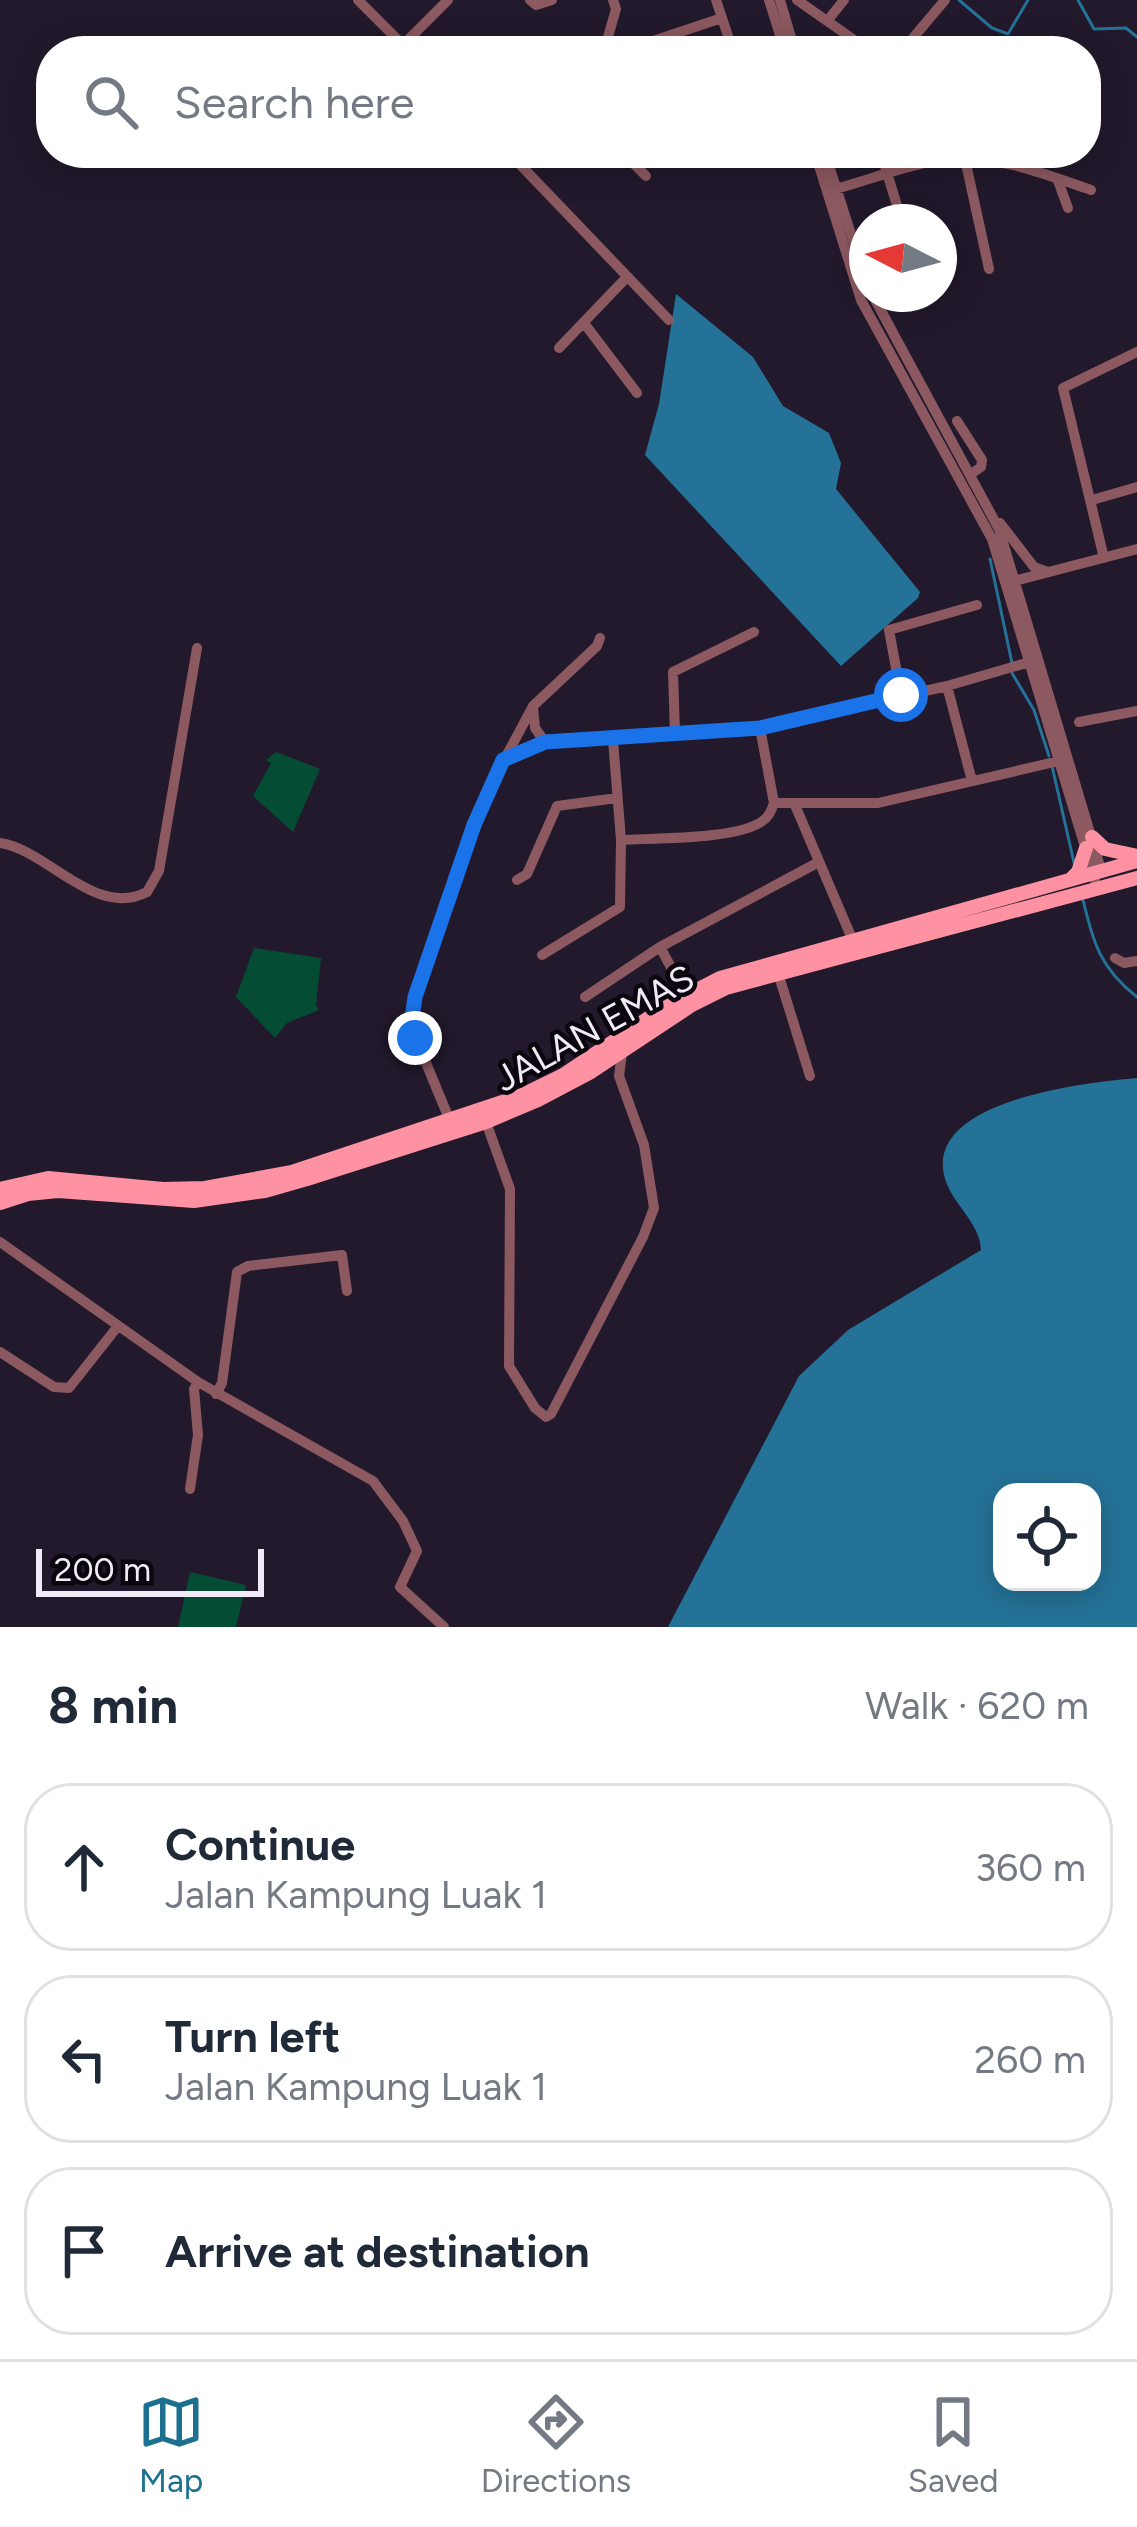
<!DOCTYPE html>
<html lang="en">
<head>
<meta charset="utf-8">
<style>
  :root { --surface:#fff; --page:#f2f2f3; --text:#1f2937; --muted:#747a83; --line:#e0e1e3; --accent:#1c7190 }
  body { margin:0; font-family:Figtree,sans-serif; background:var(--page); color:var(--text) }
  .controls { position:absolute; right:36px; bottom:36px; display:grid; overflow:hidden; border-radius:24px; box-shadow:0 6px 30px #0003 }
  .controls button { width:108px; height:108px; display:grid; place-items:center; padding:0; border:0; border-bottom:3px solid var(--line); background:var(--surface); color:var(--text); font:60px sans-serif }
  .compass { position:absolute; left:849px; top:204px; width:108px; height:108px; border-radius:50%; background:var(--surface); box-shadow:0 6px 30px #0003; rotate:276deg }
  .scale { position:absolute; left:36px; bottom:30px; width:228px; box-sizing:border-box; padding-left:12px; border:6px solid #f1ebf8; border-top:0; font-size:33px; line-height:42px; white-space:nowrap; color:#f1ebf8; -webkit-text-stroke:9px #0a060e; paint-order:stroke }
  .stop { position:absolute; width:36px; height:36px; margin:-27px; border:9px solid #1a73e8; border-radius:50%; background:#fff }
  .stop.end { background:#1a73e8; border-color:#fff; box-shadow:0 3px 12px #0008 }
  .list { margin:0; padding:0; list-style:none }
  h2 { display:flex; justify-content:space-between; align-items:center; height:156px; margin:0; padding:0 48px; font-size:51px }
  h2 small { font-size:39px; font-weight:400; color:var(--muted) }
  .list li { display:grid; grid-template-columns:78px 1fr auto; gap:36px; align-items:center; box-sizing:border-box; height:168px; margin:0 24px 24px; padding:0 24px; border:3px solid var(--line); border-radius:48px }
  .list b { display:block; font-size:45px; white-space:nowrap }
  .list p { margin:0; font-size:39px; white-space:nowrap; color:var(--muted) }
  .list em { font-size:39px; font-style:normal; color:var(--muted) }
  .icon { flex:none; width:66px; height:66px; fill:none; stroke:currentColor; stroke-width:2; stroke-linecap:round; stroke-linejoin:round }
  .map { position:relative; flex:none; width:1137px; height:1627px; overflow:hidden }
  .search { position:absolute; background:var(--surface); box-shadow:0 6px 30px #0003; left:36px; right:36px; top:36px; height:132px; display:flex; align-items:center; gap:30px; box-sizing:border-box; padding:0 42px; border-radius:48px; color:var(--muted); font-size:45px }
  .sheet { height:732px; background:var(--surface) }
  nav { display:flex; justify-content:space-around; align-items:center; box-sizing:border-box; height:168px; border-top:3px solid var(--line); background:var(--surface); font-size:33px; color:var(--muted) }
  nav a { display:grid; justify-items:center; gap:6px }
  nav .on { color:var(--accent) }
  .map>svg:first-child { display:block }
  .green { fill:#044d34 }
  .water { fill:#247297; fill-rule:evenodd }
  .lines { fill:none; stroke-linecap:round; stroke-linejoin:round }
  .stream { stroke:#247297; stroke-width:3 }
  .minor { stroke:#8d5960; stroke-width:10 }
  .major { stroke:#fe92a3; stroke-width:14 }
  .route { stroke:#1a73e8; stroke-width:15 }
  .labels { text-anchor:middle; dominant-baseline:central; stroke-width:9; stroke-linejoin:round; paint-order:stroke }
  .street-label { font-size:36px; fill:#f1ebf8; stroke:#0a060e }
</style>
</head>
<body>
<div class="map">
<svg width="1137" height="1627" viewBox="0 0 1137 1627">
  <rect width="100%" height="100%" fill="#22192c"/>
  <path class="green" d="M276,752L320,769L293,832L253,796L271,763L266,760Z
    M254,948L321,958L316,1005L319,1010L287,1023L275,1038L236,997Z
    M190,1572L246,1585L236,1627H178Z"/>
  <path class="water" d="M676,294L753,357L783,406L829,433L841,463L836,489L920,592L918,598L841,666L645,455L659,404Z
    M1137,1078V1627H668L799,1376L848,1330L981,1250C980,1221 950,1203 944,1175C927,1099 1090,1082 1137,1078ZM1002,1492H1092V1582H1002Z"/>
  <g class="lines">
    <path class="stream" d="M959,0L992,28L1008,34L1028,0
      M1078,0L1094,29L1126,28L1137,37
      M990,559L1012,663
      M1012,673L1034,710L1049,756
      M1052,766L1075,867
      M1083,900C1094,944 1100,968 1137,997"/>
    <path class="minor" d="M358,0L409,51
      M530,0L536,5L552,0
      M716,0L733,51
      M769,0L785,51
      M780,0L795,51
      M797,0L870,51
      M828,20L844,0
      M653,41L722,18
      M403,45L448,0
      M496,51L501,47
      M604,51L616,9L613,0
      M902,51L945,0
      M509,153L669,320
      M623,153L646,176
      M815,153L861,300L992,539L1095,880
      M825,153L867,284
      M881,153L902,222
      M965,159L989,269
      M1057,178L1068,208
      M835,189C873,179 915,161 954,159C1001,156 1047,175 1091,190
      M872,294L999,529L1102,873
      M584,323L637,393
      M559,348L627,277
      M957,421L982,460L981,467L971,474
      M1092,500L1137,487
      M1000,523L1034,567L1048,572
      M1104,558L1063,388L1137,352
      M1014,581L1137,549
      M947,686L972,781
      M901,695L889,630L977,605
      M533,707L535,728L545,742
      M1079,722L1137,711
      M760,728L774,803
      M675,734L673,672L754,632
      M503,760L523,749L558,740L760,728L947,686L1033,661
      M774,803H878L1059,761
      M795,805L853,941
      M621,840C653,838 743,840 765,819C770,815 772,809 774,803
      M0,843C48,850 95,919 147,892L159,871L197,648
      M517,880L527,874L557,806L617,798
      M660,947L686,995
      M542,955L620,907L621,840L613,740
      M1115,958L1124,963L1137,961
      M778,973L810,1076
      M585,997L660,947L817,863
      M450,1121L412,1029L415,997L487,792L533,706L597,646L600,638
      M486,1122L510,1189L509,1366L535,1408L546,1417L551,1414L643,1237L654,1208L644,1145L619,1076L622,1053
      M0,1242L198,1382L373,1481L403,1521L417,1551L400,1587L444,1627
      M0,1352L54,1387L69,1388L118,1326
      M216,1394L222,1383L237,1272L248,1266L342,1255L347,1291
      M190,1489L198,1435L194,1389L198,1382"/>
    <path class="major" d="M1092,837L1105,849L1137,856
      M1070,880L1078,872L1086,848
      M0,1189L48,1178L163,1189L205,1188L292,1172L520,1096L563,1075L668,1005L720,978L1137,861
      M0,1203L28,1194L58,1191L194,1201L265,1191L307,1179L486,1122L538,1100L591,1072L692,1005L726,988L1137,878"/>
  </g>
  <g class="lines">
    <path class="route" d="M415,1038L412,1019L415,997L474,825L503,760L545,742L760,728L901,695"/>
  </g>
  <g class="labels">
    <g class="street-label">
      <text transform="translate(594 1028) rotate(-29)">JALAN EMAS</text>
    </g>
  </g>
</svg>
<div class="controls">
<button><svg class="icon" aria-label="locate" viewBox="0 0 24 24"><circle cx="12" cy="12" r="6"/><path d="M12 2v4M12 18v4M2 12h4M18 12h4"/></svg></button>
</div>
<svg class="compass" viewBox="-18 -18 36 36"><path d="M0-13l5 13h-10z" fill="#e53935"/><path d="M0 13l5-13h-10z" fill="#747a83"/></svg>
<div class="scale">200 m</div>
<div class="stop" style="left:901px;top:695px"></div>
<div class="stop end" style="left:415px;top:1038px"></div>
<div class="search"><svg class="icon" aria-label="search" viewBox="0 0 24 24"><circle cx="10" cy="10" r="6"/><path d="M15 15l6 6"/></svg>Search here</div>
</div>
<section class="sheet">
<h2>8 min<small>Walk · 620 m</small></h2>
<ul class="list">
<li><svg class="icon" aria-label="ahead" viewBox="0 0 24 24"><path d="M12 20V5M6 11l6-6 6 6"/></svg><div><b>Continue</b><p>Jalan Kampung Luak 1</p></div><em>360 m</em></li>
<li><svg class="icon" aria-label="left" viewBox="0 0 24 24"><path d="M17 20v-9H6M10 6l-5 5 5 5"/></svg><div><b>Turn left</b><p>Jalan Kampung Luak 1</p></div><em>260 m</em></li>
<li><svg class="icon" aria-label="arrive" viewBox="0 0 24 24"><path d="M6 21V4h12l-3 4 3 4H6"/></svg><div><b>Arrive at destination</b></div></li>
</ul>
</section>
<nav>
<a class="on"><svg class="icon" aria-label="map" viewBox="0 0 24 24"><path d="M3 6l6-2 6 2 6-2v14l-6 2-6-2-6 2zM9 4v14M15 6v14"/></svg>Map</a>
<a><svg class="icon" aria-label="directions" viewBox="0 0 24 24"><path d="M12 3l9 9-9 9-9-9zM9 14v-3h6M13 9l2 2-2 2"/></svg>Directions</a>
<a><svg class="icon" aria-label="saved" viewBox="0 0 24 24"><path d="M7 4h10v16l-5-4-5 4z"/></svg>Saved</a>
</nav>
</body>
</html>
